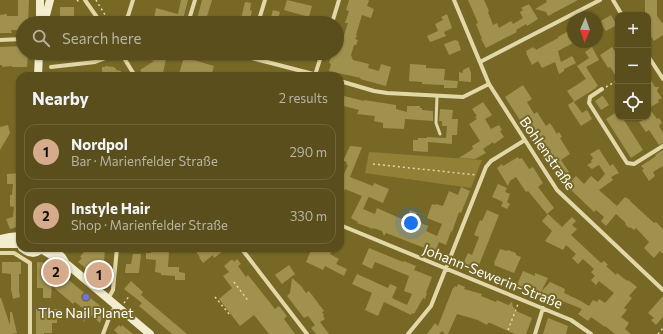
<!DOCTYPE html>
<html lang="en">
<head>
<meta charset="utf-8">
<style>
  :root { --surface:#594e1c; --page:#625829; --text:#f1f3f6; --muted:#b7b4a3; --line:#6e653b; --accent:#d6ab8b }
  body { margin:0; font-family:Commissioner,sans-serif; background:var(--page); color:var(--text) }
  .controls { position:absolute; right:12px; top:12px; display:grid; overflow:hidden; border-radius:8px; box-shadow:0 1px 3px #0004 }
  .controls button { width:36px; height:36px; display:grid; place-items:center; padding:0; border:0; border-bottom:1px solid var(--line); background:var(--surface); color:var(--text); font:20px sans-serif }
  .compass { position:absolute; left:567px; top:12px; width:36px; height:36px; border-radius:50%; background:var(--surface); box-shadow:0 1px 3px #0004; rotate:182deg }
  .you { position:absolute; left:411px; top:223px; width:14px; height:14px; margin:-10px; border:3px solid #fff; border-radius:50%; background:#1a73e8; box-shadow:0 0 0 6px #1a73e833 }
  .badge { display:grid; place-items:center; width:26px; height:26px; border-radius:50%; background:var(--accent); color:#111; font-size:13px; font-weight:700 }
  .pin { position:absolute; translate:-50% -50%; border:2px solid #fff; box-shadow:0 1px 4px #0006 }
  .list { margin:0; padding:0; list-style:none }
  h2 { display:flex; justify-content:space-between; align-items:center; height:52px; margin:0; padding:0 16px; font-size:17px }
  h2 small { font-size:13px; font-weight:400; color:var(--muted) }
  .list li { display:grid; grid-template-columns:26px 1fr auto; gap:12px; align-items:center; box-sizing:border-box; height:56px; margin:0 8px 8px; padding:0 8px; border:1px solid var(--line); border-radius:12px }
  .list b { display:block; font-size:15px; white-space:nowrap }
  .list p { margin:0; font-size:13px; white-space:nowrap; color:var(--muted) }
  .list em { font-size:13px; font-style:normal; color:var(--muted) }
  .icon { flex:none; width:22px; height:22px; fill:none; stroke:currentColor; stroke-width:2; stroke-linecap:round; stroke-linejoin:round }
  .map { position:relative; flex:none; width:663px; height:334px; overflow:hidden }
  .search { position:absolute; background:var(--surface); box-shadow:0 1px 3px #0004; left:16px; top:16px; width:328px; height:44px; display:flex; align-items:center; gap:10px; box-sizing:border-box; padding:0 14px; border-radius:22px; color:var(--muted); font-size:15px }
  .panel { position:absolute; background:var(--surface); box-shadow:0 1px 3px #0004; left:16px; top:72px; width:328px; height:180px; border-radius:12px }
  .map>svg:first-child { display:block }
  .green { fill:#928036 }
  .building { fill:#a1914e }
  .lines { fill:none; stroke-linecap:round; stroke-linejoin:round }
  .path { stroke:#e2d7a7; stroke-width:1.5; stroke-dasharray:2 3; stroke-linecap:butt }
  .lane { stroke:#e2d7a7; stroke-width:3 }
  .street { stroke:#e2d7a7; stroke-width:4 }
  .secondary { stroke:#f3edd0; stroke-width:8 }
  .poi-dot { fill:#6d71eb; stroke:#776826; stroke-width:1.5 }
  .labels { text-anchor:middle; dominant-baseline:central; stroke-width:4; stroke-linejoin:round; paint-order:stroke }
  .street-label { font-size:14px; fill:#fff; stroke:#776826 }
  .poi-label { font-size:14px; fill:#fff; stroke:#776826 }
</style>
</head>
<body>
<div class="map">
<svg width="663" height="334" viewBox="0 0 663 334">
  <rect width="100%" height="100%" fill="#776826"/>
  <path class="green" d="M369,152L482,160L471,188L365,173Z"/>
  <path class="building" d="M18,0H29L28,23H23V30H11L12,33H0V15L7,14V16H18Z
    M181,0H188L182,23H173L154,18L156,8L178,14Z
    M202,0H212L205,23H196Z
    M287,0L312,6L309,17L284,10Z
    M349,0H369L367,6L374,9L371,18L362,15L356,35L357,36L355,39L358,40L356,45H354L351,55L353,60L369,64L368,68L379,71L381,64L391,67L386,86L360,79L361,78L329,71L331,64L329,63L332,53H337V46L340,47L348,23H345L349,11L346,10Z
    M468,0H484L489,11L488,12L493,25L497,23L499,28L511,21L513,24L523,18L520,12L523,10L521,8L527,5H528L529,4L538,19L527,26L526,24L516,30L517,32L486,48L481,39H482L476,24L478,23Z
    M546,0H578L548,16L546,12L535,9L547,2Z
    M645,0H657V16L663,24V35L654,41L649,33V18L648,15H645Z
    M245,2L251,3L250,10L252,11L249,23H240Z
    M60,7H74V23H60Z
    M273,10L280,12L277,23H268L269,16L271,17Z
    M447,14L452,28L444,32L446,36L430,42L427,36L438,31L435,24L443,20L441,17Z
    M611,15L617,25L606,31L599,22Z
    M570,30L573,35V43L558,51L561,62L572,56L576,63L564,69V71L559,74L555,62L542,68L538,61L532,65L526,53H527L526,51L533,47L534,49L535,48L536,50L558,38V37Z
    M455,40L458,41L461,50L449,55L444,44Z
    M23,46V53H28L27,67H12V66L2,67V65H0V47Z
    M592,47L599,60L586,67L598,86L596,87V88L574,102L582,113L587,110L592,119L581,126L570,109L568,105L574,101L567,91L586,79L577,66L589,58L585,52Z
    M612,47L618,56V79L610,67L608,68L600,55Z
    M44,53H66L65,59L44,58Z
    M132,53H171L169,59H166L163,73L157,76H144L140,70L154,61L132,55Z
    M184,57L214,66L211,76H200L201,75L189,73V76L179,74Z
    M410,64L426,65V68L445,69L444,80L458,81L457,88H444V85L422,84V82L409,81Z
    M105,66L114,67V68H116V70L121,71L120,76H102V67H105Z
    M469,67L471,73V82L459,81V72L463,73V70Z
    M648,75L655,87H659L657,91L662,98L658,100L659,102L649,108L657,119L659,118L662,123L659,125L660,126H659L663,133V143L659,145L649,130L646,132L639,122L643,120L641,117H648Z
    M523,85L532,99L527,102L534,114L537,112L546,126L550,123L557,134L559,132L562,137L560,138L570,154L561,160L569,172L563,175L562,174L559,176L540,146L538,148L505,97Z
    M340,95L364,101V100L396,105V109L407,112V106H420V108H422V110L433,111V121L405,119L404,129L383,128V123L374,121L375,116L357,114L359,110L340,105Z
    M602,96H603L609,105L601,110L595,101Z
    M483,102L492,115L485,119L491,129L499,125L502,130L500,131L504,137L494,144L493,142L483,149L486,153L475,159L459,158L473,149L472,146L480,141L469,124L477,119L475,117L477,116L472,109Z
    M440,109L453,110L452,119H458L457,135H452V144L428,142V152L413,151V140H418V138H427V137L446,138L447,126H442V121H439Z
    M618,111V117H622L643,150L631,158L606,119Z
    M8,125L10,133L0,150V127Z
    M350,146L362,147L350,177L373,186L374,183L389,189L383,203L369,197L368,198L363,209L375,214L377,208L406,221L410,210L417,213L414,220L428,226L426,231L437,236L442,224L427,218L432,204L435,205L436,204L443,206L449,191L458,195L461,187L470,191L461,213L459,212L452,232L451,231L446,245L439,242L435,252L386,233L384,236L382,231L373,228V229L357,223L358,222L351,218L362,196L345,189L340,200V183L348,165L346,164L347,162L343,161Z
    M599,149L610,166L613,164L619,173L611,177L613,180L599,190L617,206L625,197L630,200V201L654,223L656,222L663,229V254L660,251L654,258L644,248L649,242L636,228L634,230L630,227L629,228L625,224L626,223L616,214L606,226L601,221L604,217L596,210L594,212L567,186L576,176L584,184L591,176L598,182L605,174L599,165L592,169L587,165L592,162L591,161L593,158L590,154Z
    M663,150V166L653,172L655,176L649,181L642,170L644,169L641,166L656,156L655,155Z
    M518,157L519,159L522,158L529,169L533,167L543,183L538,187L554,208L547,214L528,191L526,192L516,177L510,181L508,186L497,168L502,164L503,166Z
    M20,173V226L10,229L6,219L13,217L14,207L10,206V195H12L13,184H7V174Z
    M498,184L507,188L505,192L510,194L507,202L510,204L507,209L501,206L503,202L492,197Z
    M487,210L499,215L477,270L463,264L468,253L472,255L479,237L474,235L480,220L482,221Z
    M548,214L562,227L572,217L576,221L572,225L577,229L571,235L601,263L604,261L608,265L606,266L616,275L617,273L627,281L628,280L637,287L629,296L632,298L624,308L627,310L621,317L629,323L625,329L631,334H615L605,326V327L591,317L588,321L578,314L582,309L528,287L527,288H526L525,290L516,287L523,271L535,276V273L548,278L541,292L550,282L565,289L564,293L579,300L589,306L593,300L597,302L599,299L605,303L614,293L599,281L596,285L591,280L595,276L591,272L594,269L583,259L578,264L572,258L576,254L566,245L563,250L545,241L552,231L542,221Z
    M87,248H105L104,263H109L108,283L105,284L78,262L82,258L80,257Z
    M193,248H227L214,258L213,255L203,263L199,257H200Z
    M312,248L317,251L319,248H333L330,254L339,259L336,264L347,269L344,276L325,266L323,270L306,262Z
    M369,248L403,262L404,261L416,266L414,270L432,277L426,293H427L425,299L423,298L414,314L412,313L411,315L384,302L378,316L365,310L372,293L352,284L357,274L388,288L390,284L397,287L392,298L407,305L412,294L404,291L409,276L375,262L372,269L362,264Z
    M151,249L169,251L168,267H179V272L185,273V280H175V276L161,275V273L155,272L156,260L146,259V253H151Z
    M500,249L507,251L508,250L516,253V255L521,257L514,273L494,265L495,264L494,263Z
    M133,254H141L139,273H125L126,264H131Z
    M237,259L241,264L238,266L246,277L248,275L275,309L279,306L287,316L284,319L295,334H269L254,315L240,326L219,299L232,288L223,276L229,272L224,266L231,260H233L234,262Z
    M2,262H21V274H19V291L20,297L13,299L11,289V274L2,273Z
    M37,262L48,263L104,309V312L100,323L90,314L83,322L85,310L75,302L73,304L52,286L51,298H43V288H37Z
    M289,265L295,274L282,284L275,275Z
    M292,278L301,286L306,293L309,291L324,311L322,312L324,315L323,316L325,319L320,322L329,334H316L311,328L315,325L308,316L304,318L287,296L290,293Z
    M131,281L143,292L141,295L187,334H172L139,306L142,303L124,289Z
    M458,284L465,287L464,289L482,294L481,296L496,302L497,300L508,305L512,302L513,307L515,308L514,310L532,318L526,334H515L490,323H488L487,325L478,320L457,314L448,334H445L442,331L439,334H427L435,323L438,326L453,288H454L455,286L457,287Z
    M663,296V317L656,325L651,320L654,318L648,313Z
    M0,298H1L10,325V312H12L17,333L12,334H0Z
    M36,309H57V323H52V333H44V334H36Z
    M548,318L568,326L566,334H543Z
    M119,325L121,327L122,325L133,334H118L114,330Z"/>
  <g class="lines">
    <path class="path" d="M77,0L80,3
      M96,0L110,23
      M606,87L618,80
      M373,164L477,175
      M234,282L249,302
      M215,297L230,315
      M124,303L130,295
      M508,330L518,304
      M658,334L663,328"/>
    <path class="lane" d="M437,96L436,123L440,134"/>
    <path class="street" d="M85,0L101,23
      M454,0L489,84L557,190L663,290
      M613,0L622,15
      M123,23L128,16L133,0
      M188,23L195,0
      M258,23L265,0
      M332,23L339,0
      M0,40L23,39
      M121,53L135,76
      M232,53L321,76
      M648,56L663,79
      M480,62L600,0
      M51,67L95,62L103,59L114,53
      M315,75L322,53
      M340,81L374,91L387,93L463,97L489,84
      M602,89L590,97L589,103L627,163L634,164L663,146
      M340,225L571,320L591,334
      M241,248L307,334
      M0,253H14L30,263V334
      M108,299L113,290L117,248
      M103,334L111,313L116,306
      M408,334L431,306L486,167L491,161L525,140
      M535,334L543,308"/>
    <path class="secondary" d="M40,23V0
      M44,23L50,0
      M38,76L39,53
      M0,239L10,237L20,236
      M0,244H20
      M22,248C29,254 36,255 42,248
      M52,248L62,257L65,262
      M41,249L68,265L150,334"/>
  </g>
  <circle class="poi-dot" cx="86" cy="297" r="4"/>
  <g class="labels">
    <g class="street-label">
      <text transform="translate(548 153) rotate(55)">Bohlenstraße</text>
      <text transform="translate(493 276) rotate(22)">Johann-Sewerin-Straße</text>
    </g>
    <g class="poi-label">
      <text x="86" y="312">The Nail Planet</text>
    </g>
  </g>
</svg>
<div class="controls">
<button>+</button>
<button>−</button>
<button><svg class="icon" aria-label="locate" viewBox="0 0 24 24"><circle cx="12" cy="12" r="6"/><path d="M12 2v4M12 18v4M2 12h4M18 12h4"/></svg></button>
</div>
<svg class="compass" viewBox="-18 -18 36 36"><path d="M0-13l5 13h-10z" fill="#e53935"/><path d="M0 13l5-13h-10z" fill="#b7b4a3"/></svg>
<div class="you"></div>
<div class="pin badge" style="left:99px;top:275px">1</div>
<div class="pin badge" style="left:56px;top:272px">2</div>
<div class="search"><svg class="icon" aria-label="search" viewBox="0 0 24 24"><circle cx="10" cy="10" r="6"/><path d="M15 15l6 6"/></svg>Search here</div>
<section class="panel">
<h2>Nearby<small>2 results</small></h2>
<ul class="list">
<li><span class="badge">1</span><div><b>Nordpol</b><p>Bar · Marienfelder Straße</p></div><em>290 m</em></li>
<li><span class="badge">2</span><div><b>Instyle Hair</b><p>Shop · Marienfelder Straße</p></div><em>330 m</em></li>
</ul>
</section>
</div>
</body>
</html>
